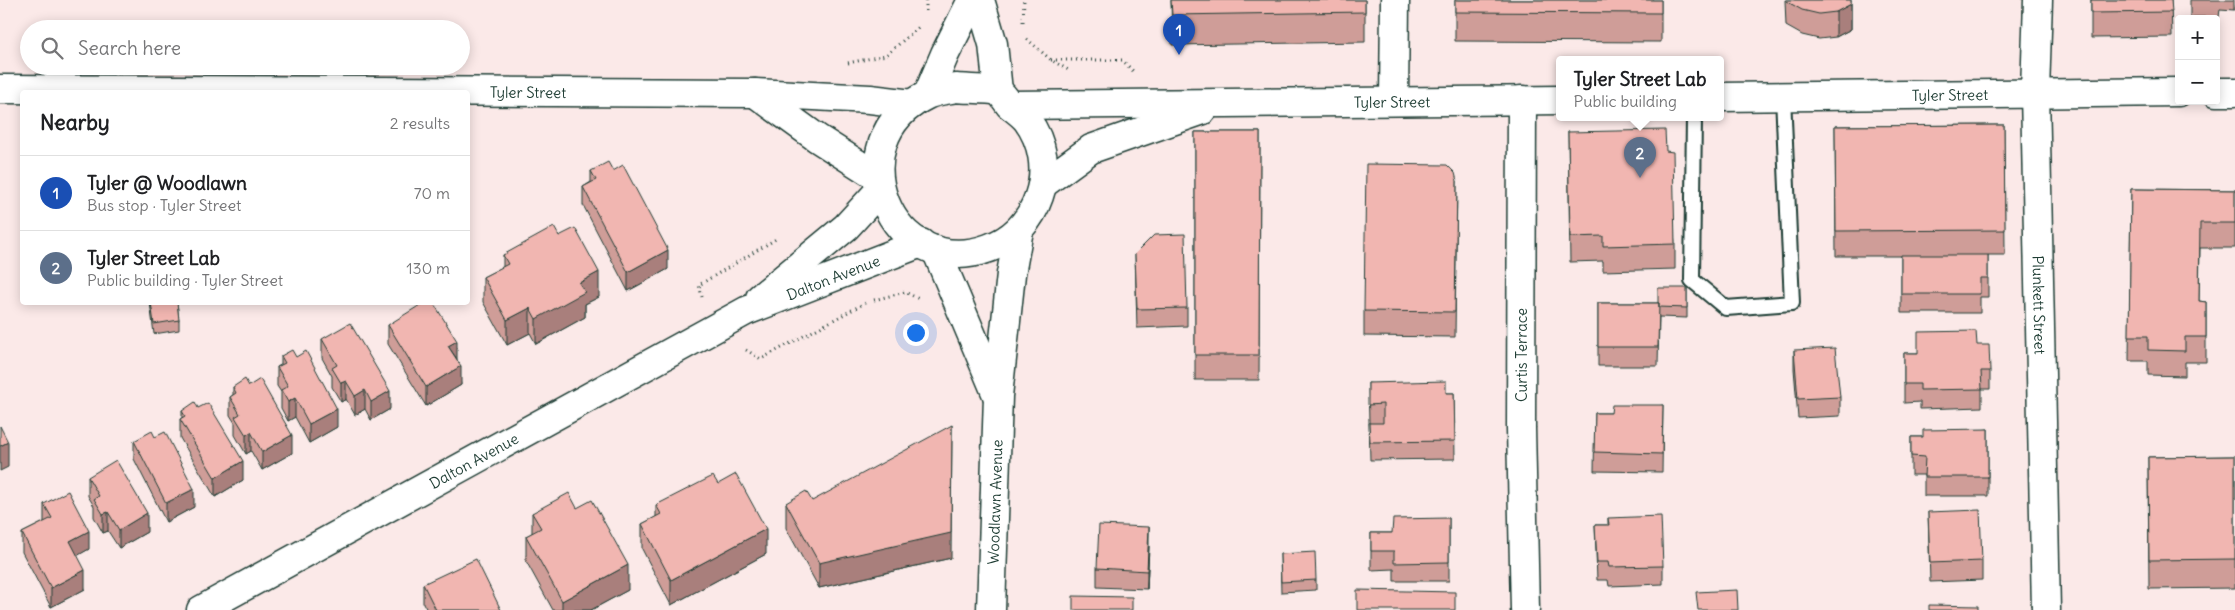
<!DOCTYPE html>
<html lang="en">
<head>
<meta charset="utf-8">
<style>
  :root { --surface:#fff; --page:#f6f6f6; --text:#202124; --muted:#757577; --line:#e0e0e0; --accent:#1f6fb2 }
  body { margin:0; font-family:Delius,sans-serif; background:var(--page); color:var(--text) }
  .controls { position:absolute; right:15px; top:15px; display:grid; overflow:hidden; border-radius:5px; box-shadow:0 2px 12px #0003 }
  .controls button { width:45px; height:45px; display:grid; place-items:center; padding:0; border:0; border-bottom:1px solid var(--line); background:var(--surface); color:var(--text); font:25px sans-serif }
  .you { position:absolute; left:915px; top:332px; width:18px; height:18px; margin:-12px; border:4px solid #fff; border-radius:50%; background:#1a73e8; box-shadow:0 0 0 8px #1a73e833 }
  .badge { display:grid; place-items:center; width:32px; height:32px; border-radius:50%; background:var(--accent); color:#fff; font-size:16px; font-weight:700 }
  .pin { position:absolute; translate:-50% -41px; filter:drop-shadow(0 1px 2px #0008) }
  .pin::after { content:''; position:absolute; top:26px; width:18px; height:15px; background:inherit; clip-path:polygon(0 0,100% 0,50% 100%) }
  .popup { position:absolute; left:1556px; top:56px; width:168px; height:65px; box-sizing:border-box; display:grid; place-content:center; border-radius:5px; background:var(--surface); filter:drop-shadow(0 1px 4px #0005); font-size:16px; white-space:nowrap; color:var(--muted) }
  .popup b { font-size:19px; color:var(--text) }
  .popup::after { content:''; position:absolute; left:50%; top:100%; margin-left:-10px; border:10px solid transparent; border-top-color:var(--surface) }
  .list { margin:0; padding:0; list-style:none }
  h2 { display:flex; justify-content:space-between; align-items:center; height:65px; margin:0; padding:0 20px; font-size:21px }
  h2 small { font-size:16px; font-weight:400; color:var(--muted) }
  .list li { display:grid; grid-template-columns:32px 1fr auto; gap:15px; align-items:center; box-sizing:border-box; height:75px; padding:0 20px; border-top:1px solid var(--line) }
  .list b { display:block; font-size:19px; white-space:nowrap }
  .list p { margin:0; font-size:16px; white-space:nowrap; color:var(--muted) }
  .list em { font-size:16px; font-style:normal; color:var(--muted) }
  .icon { flex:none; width:28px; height:28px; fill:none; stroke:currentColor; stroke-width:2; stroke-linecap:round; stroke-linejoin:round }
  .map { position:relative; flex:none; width:2235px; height:610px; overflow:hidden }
  .search { position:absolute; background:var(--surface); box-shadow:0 2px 12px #0003; left:20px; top:20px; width:450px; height:55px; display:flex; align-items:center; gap:12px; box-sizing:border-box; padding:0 18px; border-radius:28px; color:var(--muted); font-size:19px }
  .panel { position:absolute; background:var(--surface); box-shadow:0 2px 12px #0003; left:20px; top:90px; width:450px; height:215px; border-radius:5px }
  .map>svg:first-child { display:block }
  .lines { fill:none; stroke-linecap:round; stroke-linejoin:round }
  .service-casing { stroke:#1f3d34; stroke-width:18 }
  .minor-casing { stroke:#1f3d34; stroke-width:31 }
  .tertiary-casing { stroke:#1f3d34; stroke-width:31 }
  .primary-casing { stroke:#1f3d34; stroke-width:31 }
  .path { stroke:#1f3d34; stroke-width:3; stroke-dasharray:1 4; stroke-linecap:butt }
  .service { stroke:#fff; stroke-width:14 }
  .minor { stroke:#fff; stroke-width:28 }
  .tertiary { stroke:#fff; stroke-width:28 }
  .primary { stroke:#fff; stroke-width:28 }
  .wall { fill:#cf9d98; stroke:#1f3d34 }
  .shaded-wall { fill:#a97f7c; stroke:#1f3d34 }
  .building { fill:#f1b6b1; stroke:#1f3d34 }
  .labels { text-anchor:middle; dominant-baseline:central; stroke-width:5; stroke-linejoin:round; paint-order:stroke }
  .street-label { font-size:15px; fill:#1f3d34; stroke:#fff }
</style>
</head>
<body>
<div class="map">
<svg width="2235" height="610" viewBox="0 0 2235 610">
  <rect width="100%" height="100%" fill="#fbe9e8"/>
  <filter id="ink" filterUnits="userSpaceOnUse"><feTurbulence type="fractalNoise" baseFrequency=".02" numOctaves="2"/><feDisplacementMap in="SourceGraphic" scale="10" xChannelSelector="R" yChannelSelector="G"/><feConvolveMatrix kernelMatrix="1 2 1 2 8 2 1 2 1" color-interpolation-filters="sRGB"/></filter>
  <g filter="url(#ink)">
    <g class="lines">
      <defs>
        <path id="service" d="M1694,117L1692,280L1726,308L1792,303L1783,96"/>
        <g id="minor">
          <path d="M980,0L993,44L998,91"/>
          <path id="s1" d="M2038,0L2035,92L2046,610"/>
          <path d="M928,94L945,54L972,0"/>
          <path d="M1522,100L1521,428L1525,610"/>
          <path d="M1394,101L1395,0"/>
          <path d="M936,250L997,395"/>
          <path id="s2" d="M991,610L998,396L1011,274L1019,230"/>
        </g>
        <g id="tertiary">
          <path id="s3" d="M0,89L755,93L870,99L912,104"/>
          <path d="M755,93L817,138L878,177"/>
        </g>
        <g id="primary">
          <path d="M956,88C965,89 991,89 998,91C1002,93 1007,102 1010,105C1016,110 1023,115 1027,120C1043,142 1048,170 1039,196C1031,220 1014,239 989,248C890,284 832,141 927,95C935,91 947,90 956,88Z"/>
          <path d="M2216,92H2235"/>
          <path id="s4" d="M1720,97L2179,92"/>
          <path id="s5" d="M1010,105L1560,100"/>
          <path d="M1043,184L1091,149L1203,110"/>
          <path d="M760,298L846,227L880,190"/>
          <path id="s6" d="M201,610L746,311L921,243"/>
        </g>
      </defs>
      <use href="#service" class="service-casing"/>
      <use href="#minor" class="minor-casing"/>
      <use href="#tertiary" class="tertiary-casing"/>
      <use href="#primary" class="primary-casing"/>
      <path class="path" d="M926,0V15
        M1023,22L1024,0
        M1027,39L1051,60L1070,71
        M1051,60H1122L1133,71
        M848,63L886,55L920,26
        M702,297L699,285L776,239
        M874,300L905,292L919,299
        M746,350L761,359L865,303"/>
      <use href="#service" class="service"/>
      <use href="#minor" class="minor"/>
      <use href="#tertiary" class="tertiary"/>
      <use href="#primary" class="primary"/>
    </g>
    <path class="wall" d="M1171,0H1365V42L1172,45Z
      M1455,0H1661V42L1455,41Z
      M1785,0H1851V29L1836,37L1819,39L1802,35L1786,26Z
      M2091,0H2171L2172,37L2091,38Z
      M2190,0H2234V10L2220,9L2219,17H2190Z
      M2004,125L2005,255H1988V297H1980V313H1901V256H1836L1835,126Z
      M1195,132H1260L1259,380H1195Z
      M1568,132L1666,151L1675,244V269L1603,271V261L1570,262Z
      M591,171L668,269L628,291L583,205V187L591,182Z
      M1457,181L1455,337L1364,336V311Z
      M2131,189L2235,190V248H2200L2199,301L2206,302V362H2185V376L2148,375V361H2129Z
      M559,236L599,297L585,304V317L536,344L530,333L507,345L483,302V277L503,267V255Z
      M1135,254L1187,308V326L1137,328Z
      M1687,288V318L1659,317L1658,366H1598V303H1658Z
      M150,302H177L179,320V330L154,334Z
      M388,325L457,359L461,385L426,406L388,344Z
      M322,339L390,409L371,420L365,409L355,415L346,399L341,402L332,387V376L322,358Z
      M1977,345L1990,371V389H1982V407L1920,409V402L1904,403V353H1918Z
      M1794,350L1840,397V416L1798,418L1794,369Z
      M281,356L337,427L309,443L295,417L288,421L281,408V392L277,386V367L281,365Z
      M1368,383L1446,393H1454L1455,459L1370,460Z
      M233,387L292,453L262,470L251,451L246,454L235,435V423L230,415V397L233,395Z
      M1663,405L1662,472L1594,471L1595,413H1611Z
      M198,408L243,480L215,497L180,438V419L182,418V411Z
      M1988,429V496H1924V475H1911V437H1923Z
      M134,441L194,507L166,522L134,459Z
      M2235,456V588L2149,589L2148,457Z
      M88,477L147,532L119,548L108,531L103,533L94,517V506L88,496Z
      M718,484L766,554L671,605L642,549V524L656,517V505Z
      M812,501L951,558L819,588L786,528V503Z
      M44,504L89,549L77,555L85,589L51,607L22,552V533L44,522Z
      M577,508L628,590L591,610H553L526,561V536L532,533V513Z
      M1928,512L1982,561V580L1930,582Z
      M1449,518V581H1394V569L1371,570V533H1392Z
      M1608,518L1663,566V584L1609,586L1608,580H1597L1595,525H1608Z
      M1149,546L1147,589L1097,587V568Z
      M1280,554L1316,580V590L1281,592Z
      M423,584L501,610H427L423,603Z"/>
    <path class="shaded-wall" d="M1851,4V29L1836,37V12Z
      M668,250V269L628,291V272Z
      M599,272V297L585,304V317L536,344V319L579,283Z
      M530,308V333L507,345V320Z
      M457,341V359L448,346Z
      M461,366V385L426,406V387Z
      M346,381V399L341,402V383Z
      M365,390V409L355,415V396Z
      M390,391V409L371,420V402Z
      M295,398V417L288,421V402Z
      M337,409V427L309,443V424Z
      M952,425L951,558L819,588V563Z
      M251,432V451L246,454V435Z
      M292,435V453L262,470V452Z
      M8,442V467L0,471V446Z
      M243,461V480L215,497V478Z
      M194,489V507L166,522V503Z
      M108,512V531L103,533V514Z
      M147,513V532L119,548V530Z
      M1149,527V546L1147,589V571Z
      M766,529V554L671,605V580Z
      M89,531V549L70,560V541Z
      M628,565V590L591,610H562V601Z
      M85,570V589L51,607V588Z"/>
    <path class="building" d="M1171,0H1365V12L1172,15Z
      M1455,0H1661V13L1455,12Z
      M1786,0H1851V4L1836,12L1819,14L1802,10L1786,1Z
      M2091,0H2171L2172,12L2091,13Z
      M2004,125L2005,230L1836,231L1835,126Z
      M1665,130L1666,151L1673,152L1675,244L1603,246V236L1570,237L1568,132Z
      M1195,132H1260L1259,355H1195Z
      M608,162L613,171L623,165L668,250L628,272L583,187L596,180L591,171Z
      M1366,164L1447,165L1455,173L1457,181L1455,312L1364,311Z
      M2131,189L2235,190V223H2200L2199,301L2206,302V337H2185V351L2148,350V336H2129Z
      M554,227L559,236L575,228L599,272L579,283L585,292L536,319L530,308L507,320L483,277L508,264L503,255Z
      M1185,234L1187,308L1137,309L1135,254L1154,235Z
      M1901,255H1988V278H1980V294H1901Z
      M1658,288H1687V308L1659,307V303H1658Z
      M151,302H177L179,320L154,324Z
      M425,302H433L457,341L448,346L461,366L426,387L388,325Z
      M1598,303H1659L1658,347H1598Z
      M350,323L390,391L371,402L365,390L355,396L346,381L341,383L332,368L337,365L322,339Z
      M1976,331L1977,345H1989L1990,371H1981L1982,389L1920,390V384H1904V353H1918V332Z
      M1835,348L1840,397L1798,399L1794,350Z
      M292,350L296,357L306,351L337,409L309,424L295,398L288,402L281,390L288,386L277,367L285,363L281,356Z
      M245,379L249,386L260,379L292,435L262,452L251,432L246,435L235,417L240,414L230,397L236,393L233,387Z
      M1446,381V393H1454L1455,441L1370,442L1369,423H1383V404L1368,405V383Z
      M195,402L198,408L208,403L243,461L215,478L180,419L185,416L182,411Z
      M1612,405H1663L1662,454L1594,452L1595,413H1611Z
      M952,425L951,533L819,563L786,503L806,491L812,501Z
      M0,426L8,442L0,446Z
      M1988,429V477H1924L1925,457L1911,456V437H1923V430Z
      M152,431L155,437L165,432L194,489L166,503L134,441Z
      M2235,456V559L2149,560L2148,457Z
      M116,460L147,513L119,530L108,512L103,514L94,499L99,496L88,477Z
      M736,474L766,529L671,580L642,524L661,514L656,505L713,476L718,484Z
      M68,491L89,531L70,541L85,570L51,588L22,533L52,518L44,504Z
      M569,493L577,508L592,500L628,565L562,601L526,536L541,528L532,513Z
      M1980,510L1982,561L1930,563L1928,512Z
      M1661,516L1663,566L1609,567L1608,562H1597L1595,525H1609L1608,518Z
      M1449,518V562L1394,563V551H1371V533H1392L1393,519Z
      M1099,525L1149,527L1147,571L1097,568Z
      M1315,552L1316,580L1281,582L1280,554Z
      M476,559L501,610H436L423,584Z
      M1357,590L1455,592V610H1357Z
      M1737,590L1738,610H1698L1696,592Z
      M1073,596L1132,597V610H1073Z
      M1929,605L1978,606V610H1929Z"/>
  </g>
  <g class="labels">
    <g class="street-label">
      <text stroke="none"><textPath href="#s3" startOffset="528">Tyler Street</textPath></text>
      <text stroke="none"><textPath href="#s4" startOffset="230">Tyler Street</textPath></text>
      <text stroke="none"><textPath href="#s5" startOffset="382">Tyler Street</textPath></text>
      <text stroke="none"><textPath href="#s6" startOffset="715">Dalton Avenue</textPath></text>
      <text stroke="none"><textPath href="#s1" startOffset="305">Plunkett Street</textPath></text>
      <text transform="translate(1521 355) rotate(-90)">Curtis Terrace</text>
      <text stroke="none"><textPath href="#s6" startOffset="311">Dalton Avenue</textPath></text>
      <text stroke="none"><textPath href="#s2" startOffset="108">Woodlawn Avenue</textPath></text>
    </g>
  </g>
</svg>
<div class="controls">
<button>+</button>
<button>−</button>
</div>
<div class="you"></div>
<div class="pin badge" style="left:1179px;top:55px;background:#1a4fb4">1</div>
<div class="pin badge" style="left:1640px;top:178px;background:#5c6f8a">2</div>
<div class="popup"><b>Tyler Street Lab</b>Public building</div>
<div class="search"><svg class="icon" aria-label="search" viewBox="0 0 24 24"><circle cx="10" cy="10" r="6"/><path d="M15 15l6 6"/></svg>Search here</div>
<section class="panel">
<h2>Nearby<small>2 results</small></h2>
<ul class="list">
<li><span class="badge" style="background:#1a4fb4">1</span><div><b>Tyler @ Woodlawn</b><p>Bus stop · Tyler Street</p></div><em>70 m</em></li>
<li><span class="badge" style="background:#5c6f8a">2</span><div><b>Tyler Street Lab</b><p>Public building · Tyler Street</p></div><em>130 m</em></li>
</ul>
</section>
</div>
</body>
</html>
